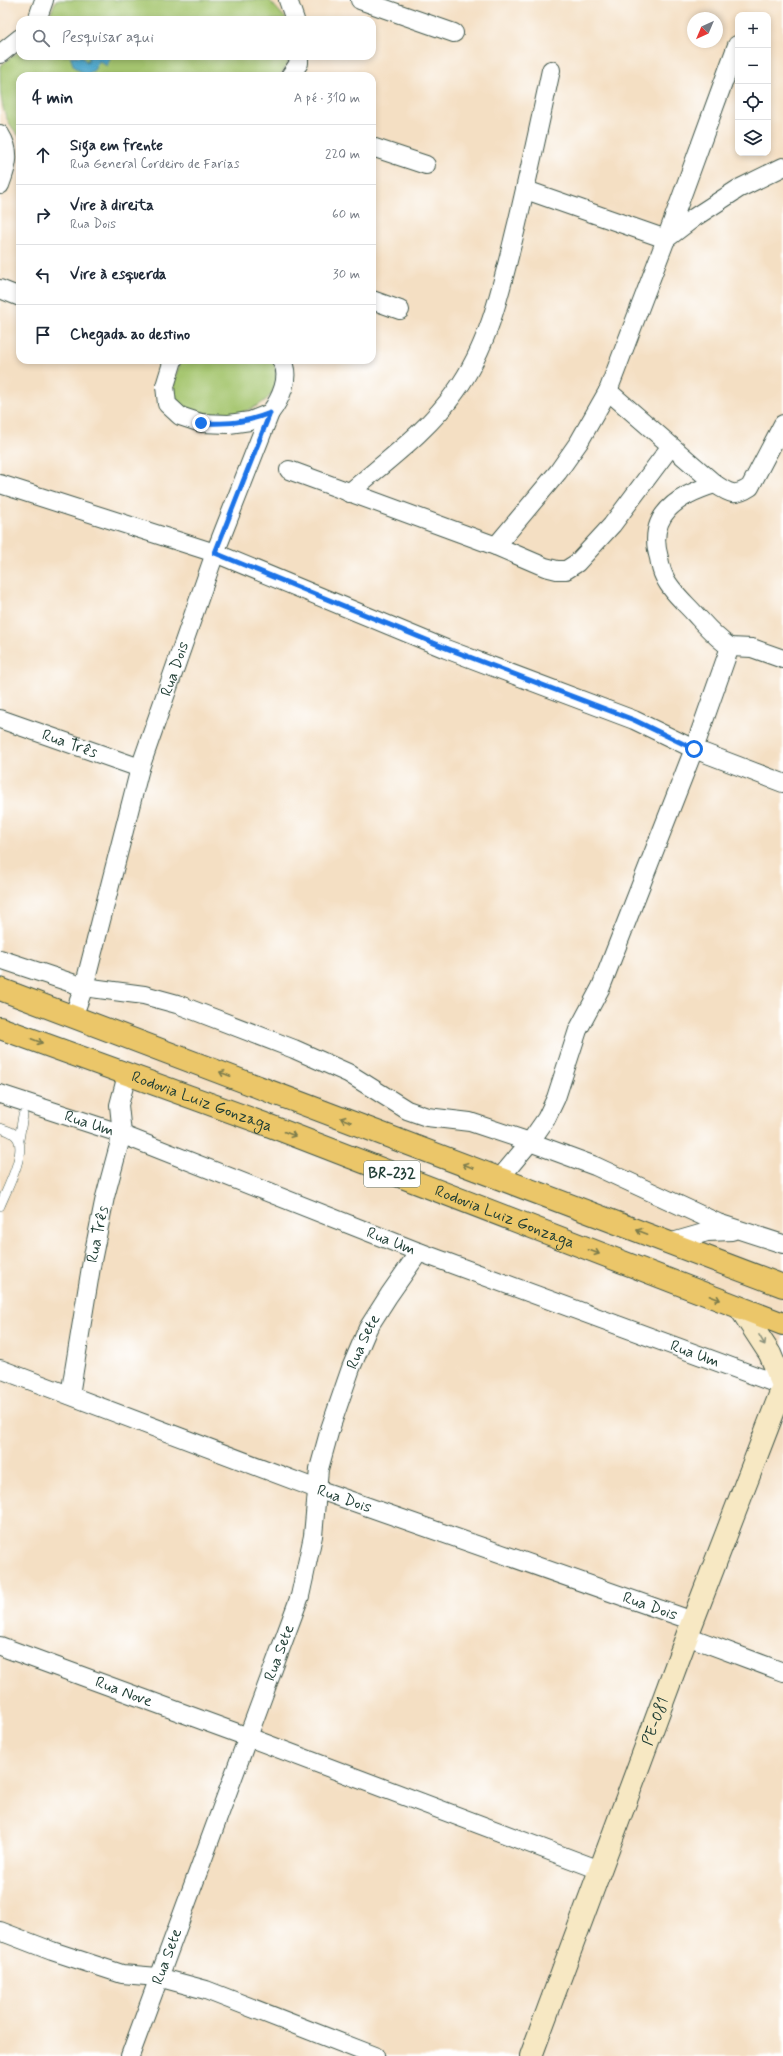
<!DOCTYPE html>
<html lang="pt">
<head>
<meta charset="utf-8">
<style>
  :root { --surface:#fff; --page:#f2f2f3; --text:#1f2937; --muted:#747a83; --line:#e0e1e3 }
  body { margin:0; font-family:Mynerve,sans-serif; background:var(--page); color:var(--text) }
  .controls { position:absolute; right:12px; top:12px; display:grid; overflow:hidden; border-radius:8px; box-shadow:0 2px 6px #0003 }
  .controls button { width:36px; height:36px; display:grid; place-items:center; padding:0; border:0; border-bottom:1px solid var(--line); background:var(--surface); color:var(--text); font:20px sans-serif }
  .compass { position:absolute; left:687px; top:12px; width:36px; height:36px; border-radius:50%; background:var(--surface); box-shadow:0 2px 6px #0003; rotate:224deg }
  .stop { position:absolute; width:12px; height:12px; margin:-9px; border:3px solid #1a73e8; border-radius:50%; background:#fff }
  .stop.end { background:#1a73e8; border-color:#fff; box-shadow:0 1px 4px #0008 }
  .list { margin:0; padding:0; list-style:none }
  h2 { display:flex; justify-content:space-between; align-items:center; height:52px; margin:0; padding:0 16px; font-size:17px }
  h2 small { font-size:13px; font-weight:400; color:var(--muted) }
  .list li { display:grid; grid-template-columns:26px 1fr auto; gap:12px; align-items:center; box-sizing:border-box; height:60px; padding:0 16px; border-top:1px solid var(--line) }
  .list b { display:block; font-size:15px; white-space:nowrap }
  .list p { margin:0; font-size:13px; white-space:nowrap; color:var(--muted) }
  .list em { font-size:13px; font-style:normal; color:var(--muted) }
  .icon { flex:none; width:22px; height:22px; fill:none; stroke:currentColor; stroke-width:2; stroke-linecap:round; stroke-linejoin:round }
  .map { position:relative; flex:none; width:783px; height:2056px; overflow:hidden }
  .search { position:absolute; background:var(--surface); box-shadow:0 2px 6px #0003; left:16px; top:16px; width:360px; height:44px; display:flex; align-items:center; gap:10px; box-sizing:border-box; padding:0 14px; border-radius:12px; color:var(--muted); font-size:15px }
  .panel { position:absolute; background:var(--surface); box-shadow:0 2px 6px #0003; left:16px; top:72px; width:360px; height:292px; border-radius:12px }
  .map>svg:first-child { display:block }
  .green { fill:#a6c66f; stroke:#628252 }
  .water { fill:#4ea7cc; stroke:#367280 }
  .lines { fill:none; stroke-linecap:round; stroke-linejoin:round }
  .lane-casing { stroke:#3f5549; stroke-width:10 }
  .street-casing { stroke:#3f5549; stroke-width:20 }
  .secondary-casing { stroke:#3f5549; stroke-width:24 }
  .highway-casing { stroke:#3f5549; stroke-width:24 }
  .lane { stroke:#fff; stroke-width:9 }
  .street { stroke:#fff; stroke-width:18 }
  .secondary { stroke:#f7e8c3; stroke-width:22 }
  .highway { stroke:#ebc669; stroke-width:22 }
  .oneway { stroke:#7b7b4c }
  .oneway2 { stroke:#8b927c }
  .route { stroke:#1a73e8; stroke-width:5 }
  .labels { text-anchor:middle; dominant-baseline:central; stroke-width:3; stroke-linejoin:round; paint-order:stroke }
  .shield { fill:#fff; stroke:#627771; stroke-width:1 }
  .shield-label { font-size:15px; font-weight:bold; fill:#1f3d34 }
  .street-label { font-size:16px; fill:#1f3d34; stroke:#fff }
</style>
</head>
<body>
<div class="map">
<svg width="783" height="2056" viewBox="0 0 783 2056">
  <rect width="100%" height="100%" fill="#fff"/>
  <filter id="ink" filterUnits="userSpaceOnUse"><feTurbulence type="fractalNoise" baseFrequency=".025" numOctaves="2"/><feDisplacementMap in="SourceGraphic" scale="8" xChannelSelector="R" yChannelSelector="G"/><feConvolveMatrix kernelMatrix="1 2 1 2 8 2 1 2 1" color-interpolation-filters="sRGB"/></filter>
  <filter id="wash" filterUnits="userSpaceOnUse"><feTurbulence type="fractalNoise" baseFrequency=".012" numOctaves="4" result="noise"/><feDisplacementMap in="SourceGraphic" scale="16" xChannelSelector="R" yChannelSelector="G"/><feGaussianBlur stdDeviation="0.9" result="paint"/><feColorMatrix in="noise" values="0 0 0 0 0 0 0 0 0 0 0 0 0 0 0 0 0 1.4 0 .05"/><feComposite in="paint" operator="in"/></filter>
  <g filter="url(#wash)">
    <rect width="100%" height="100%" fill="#f4dfc3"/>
    <path class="green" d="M56,0H269L287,20H48Z
      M20,51V56H290L287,65L279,76H20V137C0,116 0,97 0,66Z
      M181,360H274C276,370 278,383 272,393C256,418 183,429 174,393C172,384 178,369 181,360Z"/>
    <path class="water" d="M70,56H82L87,63L89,56H111L107,66L99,61L94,70L87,76L74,67Z"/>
  </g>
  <g filter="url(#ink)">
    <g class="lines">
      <defs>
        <path id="lane" d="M0,1128C6,1130 15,1132 18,1139C26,1154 6,1191 0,1206
          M19,1140L23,1115"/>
        <g id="street">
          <path d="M288,0L295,20"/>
          <path d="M360,0L454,33"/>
          <path d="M37,20L44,0"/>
          <path d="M0,54L20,38"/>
          <path d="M290,76L299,63V56"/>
          <path d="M0,134C12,153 7,166 0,185"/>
          <path d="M372,147L426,165"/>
          <path d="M526,190L666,239L695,217L738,189L783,167"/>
          <path d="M0,289L20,297"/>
          <path d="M372,300L400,310"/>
          <path d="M173,360L165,386L167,404L180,416L201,423L229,424L250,421L270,413"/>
          <path d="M608,391L715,484C730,494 735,497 750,487L783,424"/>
          <path d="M289,470L496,546L545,567L557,570H566L577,563L612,525L671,446"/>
          <path d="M0,484L215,553L446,649L634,720L694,749L783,783"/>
          <path d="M349,493C386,461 428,431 456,391C491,343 503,280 517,224C529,173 540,122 551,70"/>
          <path d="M496,546L558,472L579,442L608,391L666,239L737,45"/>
          <path d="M730,647L752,648L783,659"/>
          <path id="s1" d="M0,719L140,768"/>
          <path d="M0,959L84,987L144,995L177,1004L294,1049L348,1073L407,1110L427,1117L470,1122L530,1142L595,1166L718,1223L783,1244"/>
          <path id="s2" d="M73,1017L84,987L140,768L215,553L270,413C280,400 292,376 281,360"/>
          <path id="s3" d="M0,1094L113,1131L419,1252L783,1386"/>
          <path d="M500,1178L530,1142L546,1119L556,1098L578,1030L601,987L694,749L730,647C716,638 706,626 695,614C684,602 670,590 664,576C661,570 660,564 659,558C646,514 679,495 715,484"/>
          <path d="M669,1243L707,1232L732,1231"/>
          <path id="s4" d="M0,1369L317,1489L693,1621"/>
          <path id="s5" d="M70,1395L92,1261L105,1197L122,1134L119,1105L127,1075"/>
          <path d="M687,1636L783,1672"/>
          <path id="s6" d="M0,1646L248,1737L600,1870"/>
          <path d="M0,1931L52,1951L122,1974L158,1977L206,1990L375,2056"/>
          <path id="s7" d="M130,2056L300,1596L313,1536L319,1469L330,1429L351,1368L368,1328L389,1295L419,1252"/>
        </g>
        <g id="secondary">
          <path d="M740,1308L770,1354L783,1385"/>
          <path id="s8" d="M531,2056L687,1636L783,1387"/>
        </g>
        <g id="highway">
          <path d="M0,989L783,1286"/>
          <path id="s9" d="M0,1028L265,1124L783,1324"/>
        </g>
      </defs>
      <use href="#lane" class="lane-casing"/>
      <use href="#street" class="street-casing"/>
      <use href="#secondary" class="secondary-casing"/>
      <use href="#highway" class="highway-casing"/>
      <use href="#lane" class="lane"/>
      <use href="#street" class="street"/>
      <use href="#secondary" class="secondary"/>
      <use href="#highway" class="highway"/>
    </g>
    <defs><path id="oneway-shaft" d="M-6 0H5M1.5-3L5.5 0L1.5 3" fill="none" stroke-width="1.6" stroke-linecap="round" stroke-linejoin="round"/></defs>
    <g class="oneway">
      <use href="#oneway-shaft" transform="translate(37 1041) rotate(21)"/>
      <use href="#oneway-shaft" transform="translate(225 1074) rotate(-159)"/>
      <use href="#oneway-shaft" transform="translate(346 1120) rotate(-159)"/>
      <use href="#oneway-shaft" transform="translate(290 1134) rotate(21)"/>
      <use href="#oneway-shaft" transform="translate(468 1166) rotate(-159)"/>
      <use href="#oneway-shaft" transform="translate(642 1232) rotate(-159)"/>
      <use href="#oneway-shaft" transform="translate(594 1252) rotate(21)"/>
      <use href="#oneway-shaft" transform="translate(715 1298) rotate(21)"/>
    </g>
    <use class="oneway2" href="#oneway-shaft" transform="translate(762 1340) rotate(60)"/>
  </g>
  <g class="lines" filter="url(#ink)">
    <path class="route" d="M201,423C228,424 245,423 270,413L215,553L446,648L634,720L694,749"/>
  </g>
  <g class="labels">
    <rect class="shield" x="364" y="1161" width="56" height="26" rx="3"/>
    <g class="shield-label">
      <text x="392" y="1174">BR-232</text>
    </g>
    <g class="street-label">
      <text stroke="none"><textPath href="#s2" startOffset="363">Rua Dois</textPath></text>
      <text stroke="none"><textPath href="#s1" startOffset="74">Rua Três</textPath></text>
      <text stroke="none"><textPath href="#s9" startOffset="215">Rodovia Luiz Gonzaga</textPath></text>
      <text stroke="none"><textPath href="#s3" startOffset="94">Rua Um</textPath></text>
      <text stroke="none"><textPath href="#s9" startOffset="539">Rodovia Luiz Gonzaga</textPath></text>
      <text stroke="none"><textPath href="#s5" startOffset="163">Rua Três</textPath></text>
      <text stroke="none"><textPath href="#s3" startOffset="418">Rua Um</textPath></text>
      <text stroke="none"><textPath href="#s7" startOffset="754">Rua Sete</textPath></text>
      <text stroke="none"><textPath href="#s3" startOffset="742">Rua Um</textPath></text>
      <text stroke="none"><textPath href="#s4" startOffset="368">Rua Dois</textPath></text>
      <text stroke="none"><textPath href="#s4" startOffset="692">Rua Dois</textPath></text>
      <text stroke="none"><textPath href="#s7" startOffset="430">Rua Sete</textPath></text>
      <text stroke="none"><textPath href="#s6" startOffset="132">Rua Nove</textPath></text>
      <text stroke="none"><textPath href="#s8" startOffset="357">PE-081</textPath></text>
      <text stroke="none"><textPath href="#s7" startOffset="106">Rua Sete</textPath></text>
    </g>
  </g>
</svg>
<div class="controls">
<button>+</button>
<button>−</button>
<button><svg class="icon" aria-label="locate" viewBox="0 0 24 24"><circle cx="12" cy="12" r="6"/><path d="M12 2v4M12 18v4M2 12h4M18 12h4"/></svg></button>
<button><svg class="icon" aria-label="layers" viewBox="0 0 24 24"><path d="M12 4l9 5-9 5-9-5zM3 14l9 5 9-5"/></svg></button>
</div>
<svg class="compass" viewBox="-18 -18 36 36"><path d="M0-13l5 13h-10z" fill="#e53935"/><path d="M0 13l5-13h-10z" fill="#747a83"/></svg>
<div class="stop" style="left:694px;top:749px"></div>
<div class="stop end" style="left:201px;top:423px"></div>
<div class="search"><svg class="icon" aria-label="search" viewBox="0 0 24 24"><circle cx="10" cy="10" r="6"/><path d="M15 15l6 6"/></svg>Pesquisar aqui</div>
<section class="panel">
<h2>4 min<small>A pé · 310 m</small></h2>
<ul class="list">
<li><svg class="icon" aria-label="ahead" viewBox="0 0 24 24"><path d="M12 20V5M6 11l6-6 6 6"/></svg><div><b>Siga em frente</b><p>Rua General Cordeiro de Farias</p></div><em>220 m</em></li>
<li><svg class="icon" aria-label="right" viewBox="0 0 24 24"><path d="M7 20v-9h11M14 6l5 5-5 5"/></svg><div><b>Vire à direita</b><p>Rua Dois</p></div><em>60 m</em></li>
<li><svg class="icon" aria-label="left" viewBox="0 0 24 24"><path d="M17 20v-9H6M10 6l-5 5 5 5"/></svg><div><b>Vire à esquerda</b></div><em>30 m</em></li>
<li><svg class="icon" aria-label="arrive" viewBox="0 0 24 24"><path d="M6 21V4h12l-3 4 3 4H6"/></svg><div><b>Chegada ao destino</b></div></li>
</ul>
</section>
</div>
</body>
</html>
